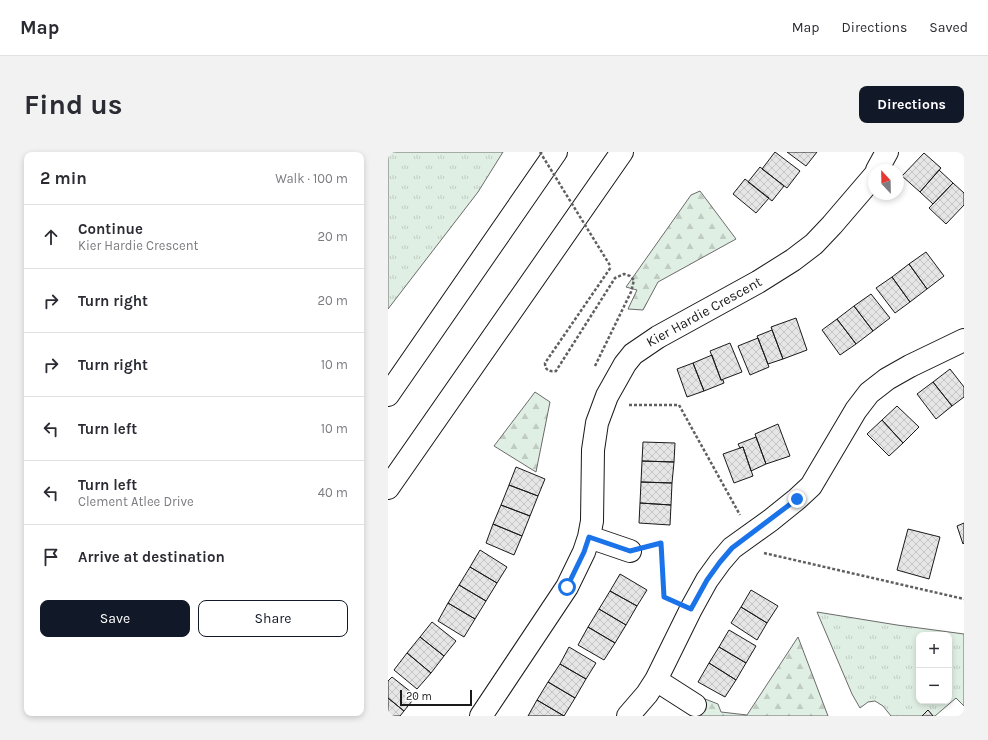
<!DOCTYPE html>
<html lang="en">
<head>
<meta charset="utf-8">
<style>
  :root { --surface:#fff; --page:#f2f2f3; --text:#2b2b33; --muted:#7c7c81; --line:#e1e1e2; --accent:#111827 }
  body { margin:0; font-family:Karla,sans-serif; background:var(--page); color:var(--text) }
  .controls { position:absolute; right:12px; bottom:12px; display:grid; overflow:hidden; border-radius:8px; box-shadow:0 2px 6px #0003 }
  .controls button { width:36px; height:36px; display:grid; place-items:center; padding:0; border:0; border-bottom:1px solid var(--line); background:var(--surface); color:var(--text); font:20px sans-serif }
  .compass { position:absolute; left:480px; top:12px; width:36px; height:36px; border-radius:50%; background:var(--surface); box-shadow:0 2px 6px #0003; rotate:338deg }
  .scale { position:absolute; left:12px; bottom:10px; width:72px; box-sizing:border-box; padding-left:4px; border:2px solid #1a1a1a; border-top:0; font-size:11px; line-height:14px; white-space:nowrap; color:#1a1a1a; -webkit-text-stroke:3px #fff; paint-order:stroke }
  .stop { position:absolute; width:12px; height:12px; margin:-9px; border:3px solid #1a73e8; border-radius:50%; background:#fff }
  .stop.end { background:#1a73e8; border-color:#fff; box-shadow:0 1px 4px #0008 }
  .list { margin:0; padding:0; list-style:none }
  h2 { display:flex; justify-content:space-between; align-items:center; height:52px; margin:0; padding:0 16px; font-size:17px }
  h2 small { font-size:13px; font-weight:400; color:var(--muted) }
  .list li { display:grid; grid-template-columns:26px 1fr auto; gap:12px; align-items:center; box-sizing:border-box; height:64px; padding:0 16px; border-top:1px solid var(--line) }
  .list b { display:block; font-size:15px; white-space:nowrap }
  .list p { margin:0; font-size:13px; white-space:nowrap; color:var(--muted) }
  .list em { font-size:13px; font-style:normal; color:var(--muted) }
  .actions { display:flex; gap:8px; padding:12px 16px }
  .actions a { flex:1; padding:9px 0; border:1px solid var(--accent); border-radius:8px; text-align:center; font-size:14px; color:var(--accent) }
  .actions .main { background:var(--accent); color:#fff }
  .icon { flex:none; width:22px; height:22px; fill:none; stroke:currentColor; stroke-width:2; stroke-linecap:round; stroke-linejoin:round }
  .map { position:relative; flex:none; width:576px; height:564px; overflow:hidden; border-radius:8px }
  header { display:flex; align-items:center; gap:24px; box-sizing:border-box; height:56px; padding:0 20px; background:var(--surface); border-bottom:1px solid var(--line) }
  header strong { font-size:19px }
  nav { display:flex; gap:22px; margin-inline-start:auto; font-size:14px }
  .intro { display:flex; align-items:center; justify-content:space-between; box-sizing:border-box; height:96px; padding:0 24px }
  h1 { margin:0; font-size:28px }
  .button { padding:10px 18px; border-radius:8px; background:var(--accent); color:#fff; font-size:14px; font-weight:700 }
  main { display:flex; gap:24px; padding:0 24px }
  aside { flex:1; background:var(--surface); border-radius:8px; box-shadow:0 2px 6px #0003 }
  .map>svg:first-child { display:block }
  .grass { fill:url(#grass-tufts); stroke:#6a6a6a; fill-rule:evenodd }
  .forest { fill:url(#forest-firs); stroke:#6a6a6a }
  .building { fill:url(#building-cross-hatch); stroke:#1a1a1a }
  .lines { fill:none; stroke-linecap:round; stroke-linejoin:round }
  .minor-casing { stroke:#1a1a1a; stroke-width:24 }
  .highway-casing { stroke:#1a1a1a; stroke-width:24 }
  .path { stroke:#5f5f5f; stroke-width:2.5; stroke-dasharray:3 2; stroke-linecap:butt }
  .minor { stroke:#fff; stroke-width:22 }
  .highway { stroke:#fff; stroke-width:22 }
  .path-bridge { stroke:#5f5f5f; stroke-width:2.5; stroke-dasharray:3 2; stroke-linecap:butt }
  .route { stroke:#1a73e8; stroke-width:5 }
  .labels { text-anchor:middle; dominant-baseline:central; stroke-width:3; stroke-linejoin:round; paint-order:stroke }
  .street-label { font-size:14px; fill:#1a1a1a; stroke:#fff }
</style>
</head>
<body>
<header>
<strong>Map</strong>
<nav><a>Map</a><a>Directions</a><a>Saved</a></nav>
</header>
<div class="intro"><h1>Find us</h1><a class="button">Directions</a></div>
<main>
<aside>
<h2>2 min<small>Walk · 100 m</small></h2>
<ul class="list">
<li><svg class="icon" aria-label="ahead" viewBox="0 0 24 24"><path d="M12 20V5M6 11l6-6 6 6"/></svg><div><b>Continue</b><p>Kier Hardie Crescent</p></div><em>20 m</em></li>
<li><svg class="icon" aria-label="right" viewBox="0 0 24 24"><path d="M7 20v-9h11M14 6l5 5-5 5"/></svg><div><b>Turn right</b></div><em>20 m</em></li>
<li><svg class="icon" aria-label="right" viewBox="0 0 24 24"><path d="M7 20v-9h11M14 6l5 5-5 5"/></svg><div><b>Turn right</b></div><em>10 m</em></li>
<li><svg class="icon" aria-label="left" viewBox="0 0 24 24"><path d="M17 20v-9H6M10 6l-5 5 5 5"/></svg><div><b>Turn left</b></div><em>10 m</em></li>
<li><svg class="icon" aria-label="left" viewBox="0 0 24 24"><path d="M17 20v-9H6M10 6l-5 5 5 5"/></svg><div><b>Turn left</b><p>Clement Atlee Drive</p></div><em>40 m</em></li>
<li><svg class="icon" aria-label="arrive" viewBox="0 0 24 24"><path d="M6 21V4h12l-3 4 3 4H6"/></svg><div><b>Arrive at destination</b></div></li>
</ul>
<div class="actions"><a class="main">Save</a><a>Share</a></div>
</aside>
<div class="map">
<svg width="576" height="564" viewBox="0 0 576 564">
  <defs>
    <pattern id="grass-tufts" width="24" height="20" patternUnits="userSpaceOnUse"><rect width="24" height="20" fill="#e0efe3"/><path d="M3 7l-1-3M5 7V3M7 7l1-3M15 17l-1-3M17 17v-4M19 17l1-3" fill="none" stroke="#c0ccc2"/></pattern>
    <pattern id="forest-firs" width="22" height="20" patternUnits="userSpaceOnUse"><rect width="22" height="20" fill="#e0efe3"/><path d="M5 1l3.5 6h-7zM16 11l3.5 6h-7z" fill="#c0ccc2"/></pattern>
    <pattern id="building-cross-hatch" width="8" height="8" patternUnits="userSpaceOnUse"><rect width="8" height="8" fill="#e6e6e6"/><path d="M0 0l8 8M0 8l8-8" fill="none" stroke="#c5c5c5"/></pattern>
  </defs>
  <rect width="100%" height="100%" fill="#fff"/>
  <path class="grass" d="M0,0H115L90,40L0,157Z
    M429,460L509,473L576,482V554L568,546L547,564H545L540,558L534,564H503L495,554L487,549L480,550L472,556L464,542ZM531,483H561V549H531Z"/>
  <path class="forest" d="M312,39L348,87L270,130L255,158L240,157L249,138L238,135L303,43Z
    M147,240L162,250L148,320L106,294Z
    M410,485L440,564H307L317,547L330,552L333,560L359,563Z"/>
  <path class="building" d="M387,0L412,19L399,36L374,17Z
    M399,0H429L418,14Z
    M536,1L553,16L532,40L514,24Z
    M372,15L396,34L384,49L360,30Z
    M551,18L565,31L545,52L532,40Z
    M357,27L381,46L368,61L345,42Z
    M565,31L576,41V53L558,72L541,56Z
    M538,100L556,124L539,137L521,112Z
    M521,112L539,137L522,150L504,125Z
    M504,125L522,150L507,161L488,136Z
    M483,142L502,166L485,179L466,154Z
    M466,154L485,179L468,192L449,167Z
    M408,166L419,198L395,207L383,175Z
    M449,167L468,192L452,203L434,178Z
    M384,178L395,207L380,212L369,184Z
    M370,186L381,215L362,223L350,194Z
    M342,191L354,220L333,228L322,199Z
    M324,203L333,228H335L336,231L316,239L305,211Z
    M305,211L316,239L299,245L289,217Z
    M562,217L576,235V245L564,254L545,230Z
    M545,230L564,254L548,267L529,242Z
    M509,254L531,275L515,291L494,268Z
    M494,268L515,291L501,304L479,282Z
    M390,272L402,304L378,312L367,282Z
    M368,285L378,312L363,319L355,295L352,296L350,292Z
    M255,290L287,291L286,310L254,309Z
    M355,295L365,324L346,331L335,302Z
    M254,309L286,310L284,331L253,330Z
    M128,315L157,327L150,344L121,333Z
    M253,330L284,331L283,353L252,351Z
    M121,333L150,344L142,364L113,353Z
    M252,351L283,353L282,373L251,371Z
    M113,353L142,364L134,384L105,372Z
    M576,371V391L575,392L569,374Z
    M105,372L134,384L126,403L98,391Z
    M520,377L552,385L541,427L509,418Z
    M92,398L119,415L109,431L82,415Z
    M82,415L109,431L98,449L71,433Z
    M232,422L259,438L249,454L222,439Z
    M71,433L98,449L87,467L60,451Z
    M363,438L390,454L379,471L353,455Z
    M222,439L249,454L238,473L211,457Z
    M60,451L87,467L76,485L50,469Z
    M353,455L379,471L369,488L343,471Z
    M211,457L238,473L227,491L200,475Z
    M44,470L68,489L56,504L32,485Z
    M200,475L227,491L216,508L190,493Z
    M341,478L368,494L358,511L331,495Z
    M32,485L56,504L43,521L19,501Z
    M181,495L208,511L198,527L172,512Z
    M331,495L358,511L348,528L321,511Z
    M19,501L43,521L29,537L6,518Z
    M321,511L348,528L337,545L310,530Z
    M172,512L198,527L187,546L160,530Z
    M4,525L28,544L16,559L0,546V529Z
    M160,530L187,546L176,564L149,548Z
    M0,546L16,559L12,564H0Z
    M149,548L176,564H140Z
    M540,558L545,564H534Z"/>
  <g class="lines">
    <defs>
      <path id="minor" d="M489,18L499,0
        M201,385L242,399
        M268,528L307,553
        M93,564L179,435L196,400L201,385L204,369L205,298L209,271L219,244L237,212L245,202L270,185L370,130L405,108L426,92L444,73L486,24
        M240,564L259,542L268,528L303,457L319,428L332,410L344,396L383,368L409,347L423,334L468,258L481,241L499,227L522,214L576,188"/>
      <path id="highway" d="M0,243L168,0
        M0,336L234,0"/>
    </defs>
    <use href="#minor" class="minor-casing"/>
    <use href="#highway" class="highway-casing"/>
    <path class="path" d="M207,214L243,140L246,128L242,124L236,122L227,126L168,219C161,220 157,218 157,211L223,115
      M241,253H291L352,363
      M264,393L273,391L276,445L282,448
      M376,401L576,447"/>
    <use href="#minor" class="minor"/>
    <use href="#highway" class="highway"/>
    <path class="path-bridge" d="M152,0L223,115"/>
  </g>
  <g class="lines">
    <path class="route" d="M179,435L196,400L201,385L242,399L273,391L276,445L303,457L319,428L332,410L344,396L409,347"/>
  </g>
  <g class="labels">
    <g class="street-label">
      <text transform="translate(316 160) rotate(-29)">Kier Hardie Crescent</text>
    </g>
  </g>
</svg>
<div class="controls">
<button>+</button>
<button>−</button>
</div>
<svg class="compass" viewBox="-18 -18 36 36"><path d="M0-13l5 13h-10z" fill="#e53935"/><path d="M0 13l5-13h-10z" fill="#7c7c81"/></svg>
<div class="scale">20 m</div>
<div class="stop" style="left:179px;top:435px"></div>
<div class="stop end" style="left:409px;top:347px"></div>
</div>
</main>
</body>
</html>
